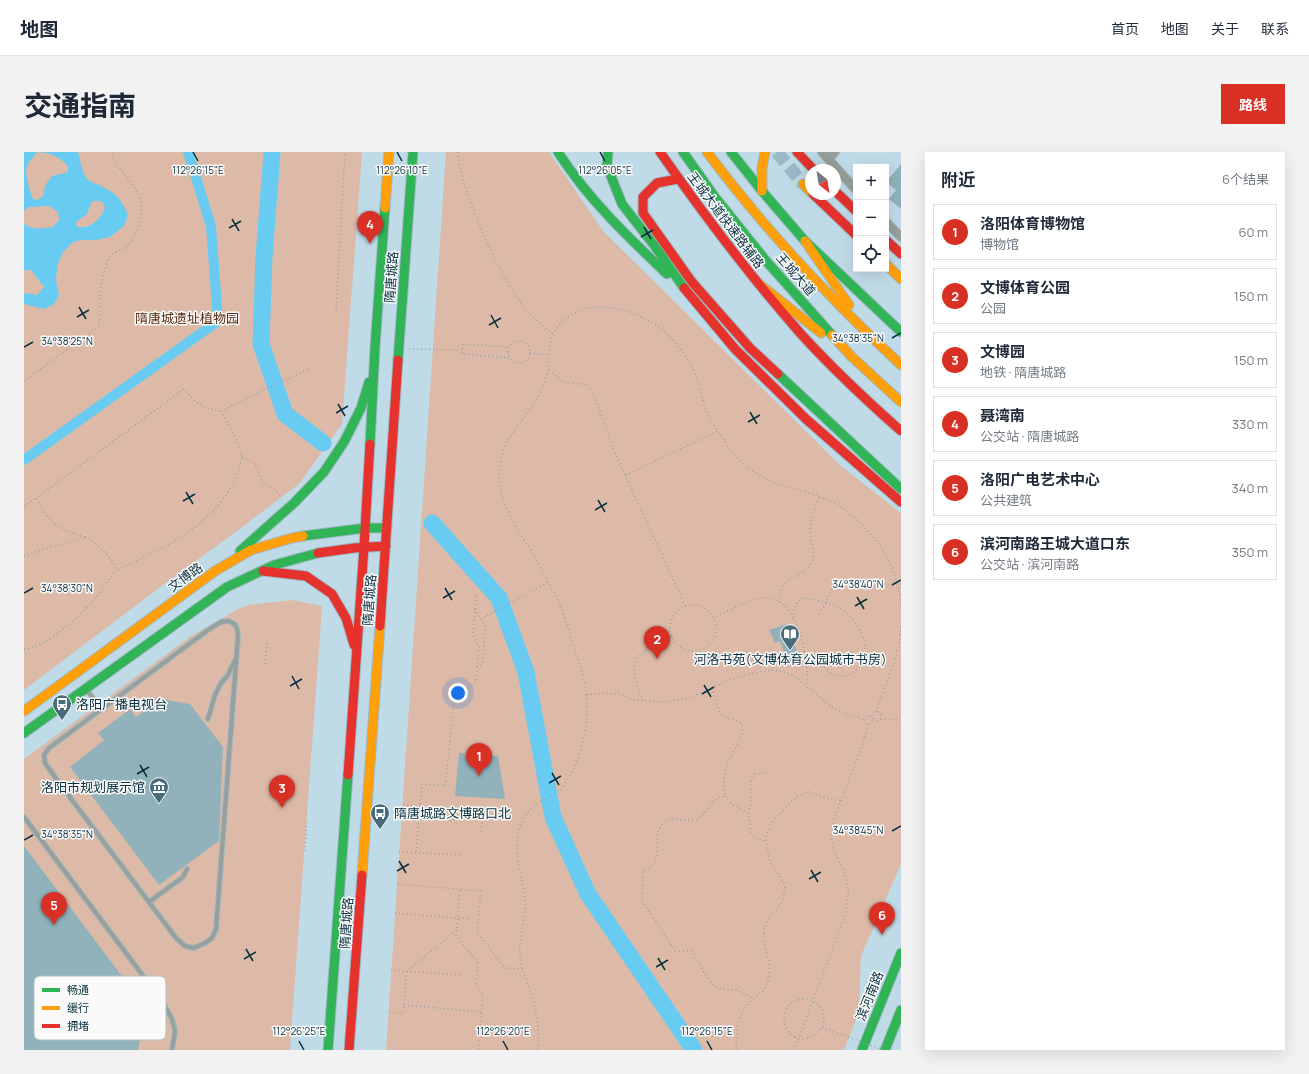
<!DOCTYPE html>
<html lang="zh">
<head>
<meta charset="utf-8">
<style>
  :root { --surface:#fff; --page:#f2f2f3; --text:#1f2937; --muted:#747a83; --line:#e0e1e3; --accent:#d93025 }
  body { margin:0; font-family:Manrope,"Noto Sans SC",sans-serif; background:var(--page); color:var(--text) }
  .controls { position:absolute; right:12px; top:12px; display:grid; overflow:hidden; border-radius:0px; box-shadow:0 4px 16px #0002 }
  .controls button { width:36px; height:36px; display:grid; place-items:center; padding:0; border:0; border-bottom:1px solid var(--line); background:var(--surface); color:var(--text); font:20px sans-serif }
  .compass { position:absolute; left:781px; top:12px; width:36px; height:36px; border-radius:50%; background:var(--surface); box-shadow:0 4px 16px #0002; rotate:150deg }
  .you { position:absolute; left:434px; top:541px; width:14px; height:14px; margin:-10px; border:3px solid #fff; border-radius:50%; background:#1a73e8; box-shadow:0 0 0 6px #1a73e833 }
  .badge { display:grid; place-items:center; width:26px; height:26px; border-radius:50%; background:var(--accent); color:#fff; font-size:13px; font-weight:700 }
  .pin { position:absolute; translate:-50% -33px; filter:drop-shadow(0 1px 2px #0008) }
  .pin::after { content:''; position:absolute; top:21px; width:14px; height:12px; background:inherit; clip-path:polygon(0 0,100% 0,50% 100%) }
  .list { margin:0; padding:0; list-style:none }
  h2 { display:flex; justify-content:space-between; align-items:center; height:52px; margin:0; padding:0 16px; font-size:17px }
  h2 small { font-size:13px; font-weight:400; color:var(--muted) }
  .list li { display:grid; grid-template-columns:26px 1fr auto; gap:12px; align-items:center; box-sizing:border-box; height:56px; margin:0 8px 8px; padding:0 8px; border:1px solid var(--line); border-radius:0px }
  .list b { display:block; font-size:15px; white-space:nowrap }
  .list p { margin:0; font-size:13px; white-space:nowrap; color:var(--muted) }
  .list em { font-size:13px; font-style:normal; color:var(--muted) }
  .icon { flex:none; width:22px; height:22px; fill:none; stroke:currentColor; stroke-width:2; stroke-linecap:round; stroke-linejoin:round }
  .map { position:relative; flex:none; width:877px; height:898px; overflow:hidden; border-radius:0px }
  header { display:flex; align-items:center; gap:24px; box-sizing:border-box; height:56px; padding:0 20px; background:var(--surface); border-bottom:1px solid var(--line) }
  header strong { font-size:19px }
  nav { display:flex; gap:22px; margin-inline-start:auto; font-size:14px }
  .intro { display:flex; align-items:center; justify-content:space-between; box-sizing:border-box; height:96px; padding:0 24px }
  h1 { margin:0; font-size:28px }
  .button { padding:10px 18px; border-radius:0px; background:var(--accent); color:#fff; font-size:14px; font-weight:700 }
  main { display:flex; gap:24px; padding:0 24px }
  aside { flex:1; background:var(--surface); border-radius:0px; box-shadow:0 4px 16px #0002 }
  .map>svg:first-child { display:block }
  .green { fill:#ddbaa7 }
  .water { fill:#68cbf2; fill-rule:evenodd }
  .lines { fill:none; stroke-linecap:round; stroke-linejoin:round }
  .canal { stroke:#68cbf2; stroke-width:10 }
  .river { stroke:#68cbf2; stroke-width:17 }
  .building { fill:#91b2bb }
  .primary-tunnel { stroke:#9bb9c6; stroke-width:13; stroke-dasharray:13 6; stroke-linecap:butt }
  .lane-casing { stroke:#9fb8c3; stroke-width:6 }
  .street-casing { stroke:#9fb8c3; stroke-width:10 }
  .fast-casing { stroke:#9fb8c3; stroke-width:11 }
  .slow-casing { stroke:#9fb8c3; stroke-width:11 }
  .jam-casing { stroke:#9fb8c3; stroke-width:11 }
  .path { stroke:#97a09f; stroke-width:1.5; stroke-dasharray:1 3; stroke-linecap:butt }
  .lane { stroke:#99a09c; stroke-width:4 }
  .street { stroke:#99a09c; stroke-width:8 }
  .fast { stroke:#30b455; stroke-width:9 }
  .slow { stroke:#ff9f0a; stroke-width:9 }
  .jam { stroke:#e5322d; stroke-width:9 }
  .path-bridge { stroke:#97a09f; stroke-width:1.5; stroke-dasharray:1 3; stroke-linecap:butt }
  .ticks { fill:none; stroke:#09303f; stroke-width:1.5 }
  .labels { text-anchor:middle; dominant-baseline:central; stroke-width:3; stroke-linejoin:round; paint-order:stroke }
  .street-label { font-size:13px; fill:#09303f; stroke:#fafafa }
  .park-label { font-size:13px; fill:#5a2c11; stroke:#fafafa }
  .poi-label { font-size:13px; fill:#09303f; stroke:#fafafa; text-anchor:start }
  .key { fill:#fafafa; stroke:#b2bdc2; stroke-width:1 }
  .key-label { font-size:11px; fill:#09303f }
  .ticks-label { font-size:10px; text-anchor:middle; fill:#09303f; stroke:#fafafa; stroke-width:3; stroke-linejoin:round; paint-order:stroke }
</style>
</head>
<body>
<header>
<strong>地图</strong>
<nav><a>首页</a><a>地图</a><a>关于</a><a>联系</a></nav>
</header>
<div class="intro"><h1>交通指南</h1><a class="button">路线</a></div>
<main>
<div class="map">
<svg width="877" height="898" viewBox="0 0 877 898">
  <rect width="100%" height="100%" fill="#c0dbe8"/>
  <path class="green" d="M0,0H338L318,272L275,332L205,385L151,424L0,538Z
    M422,0H525L579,79L817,314L877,361V712L837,804L835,860L820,898H362Z
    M269,448L298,454L266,898H0V607L167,484L214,457L224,453Z"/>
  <path class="water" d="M0,0H54C57,9 57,19 63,27C66,30 73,32 77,34C92,41 98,48 104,63L100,74L86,85L72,88H58L49,90L39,100L33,114L32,128L35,144L30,152L20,157L0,152V141L13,143L20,135L7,118H0V71C7,79 19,76 29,75L35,68L34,60L25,54L5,55L0,59ZM13,0C28,1 34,4 44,14V20L28,24L22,32L19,44L14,48L9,47C6,39 0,22 3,14C5,9 11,4 13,0ZM68,49H77L81,55C77,68 66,77 53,75L52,70L63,62Z"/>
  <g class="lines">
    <path class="canal" d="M0,308L194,169L187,74L164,0"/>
    <path class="river" d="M248,0L240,105L237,192L261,262L299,291
      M408,371L475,446L502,520L529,665L564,742L670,898"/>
  </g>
  <path class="building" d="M877,12V57L865,47L872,38L862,30Z
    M763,472L776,507L764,511L756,489L751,491L745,478Z
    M136,547L166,552L199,595L195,689L135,733L46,615L80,588L74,581L106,557L112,565Z
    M435,601L474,604L481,647L431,644Z
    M0,694L119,852L121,857V862L114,898H0Z"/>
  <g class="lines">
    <path class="primary-tunnel" d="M753,0L779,32"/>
    <defs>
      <path id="lane" d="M205,469C214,473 213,476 214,484L192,777L188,786L181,791L170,796L161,794L152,786L33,628L21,611L20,603L25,596L184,478L197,470Z
        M62,537L77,557
        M184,567L191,543L197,531L204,523L211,508
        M0,665L138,849L148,867L151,879L148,898
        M125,750L159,725L163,717"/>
      <path id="street" d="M798,0L832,38
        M804,7L811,0
        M862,70L877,85"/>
      <path id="fast" d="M534,0C564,47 603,84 643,122
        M584,0L583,14L598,52L630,93L660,136
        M659,0L691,45L743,110L808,183
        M707,0L738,39L781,89L877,180
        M374,208L389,0
        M754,222L877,337
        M346,292L351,195L361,56
        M279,384L341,376H363
        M216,399L270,351L300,320L320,290L337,256L345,230
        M0,581L203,435L250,413L294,401
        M304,898L324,623
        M838,898L877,801
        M861,898L877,858"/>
      <path id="slow" d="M683,0C741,78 806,147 877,213
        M779,32L787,40
        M738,39V16L741,0
        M361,56L365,0
        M781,89L825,153
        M862,112L877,127
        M734,131L797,181
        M808,183L828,205L877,250
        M0,559L191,419L227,398L268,386L279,384
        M338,723L356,474"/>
      <path id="jam" d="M636,0C680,63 726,124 777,182C808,216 842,248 877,279
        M773,0L790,18
        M654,27L633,31L619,45V61L668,130L726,196L754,222
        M811,39L832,59
        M789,42L832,83
        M862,88L877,102
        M660,136L711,197L782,267L877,350
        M294,401L330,396L362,394
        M239,419L282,424L308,442L322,466L330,493
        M356,474L374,208
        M324,623L340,395L346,292
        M325,898L338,723"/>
    </defs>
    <use href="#lane" class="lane-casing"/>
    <use href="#street" class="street-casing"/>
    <use href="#fast" class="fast-casing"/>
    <use href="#slow" class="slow-casing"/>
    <use href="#jam" class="jam-casing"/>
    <path class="path" d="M434,0C435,19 442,38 449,56C462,91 478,125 500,155C507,165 519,174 529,182
      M312,159L321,0
      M484 200a11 11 0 1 1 22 0a11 11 0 1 1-22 0Z
      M385,197L439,198
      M506,201L524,203
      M485,206L438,202L439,192L486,195
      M525,218L540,230L564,233L572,249L590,299L662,455
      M0,229L76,174C75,153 75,135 82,114C83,112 83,108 85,106C89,100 98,98 103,94C113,85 120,62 117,49C113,34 92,17 87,0
      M218,305L230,311L235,319V323L240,332L251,338L257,345
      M602,323L694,279
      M0,354L12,346
      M61,385C30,376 28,373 12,346L160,237C173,252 177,255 196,259
      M0,404L17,398L63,385C77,395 85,403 93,418C139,396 185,377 210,330C213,323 218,312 217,304C214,288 205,273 197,259L286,216
      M452,444L449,483L455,495L453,516
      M755,450C756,419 778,430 788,409C792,399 786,388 786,378C786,366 791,356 795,345
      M646 476a23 23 0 1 1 46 0a23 23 0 1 1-46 0Z
      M451,457L457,467
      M795,462L802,451L807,438L810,433L815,431L821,430L833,435L877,432
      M689,466C704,459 721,449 737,446C777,441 783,508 784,534
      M769,467C770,457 770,453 778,446C790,447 803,450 814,455C837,468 857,508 824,523C817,525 810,524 804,519C802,517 800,514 798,513C792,511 788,512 783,513
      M0,497C21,496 54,466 68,450C78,439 82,429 93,418
      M241,512L243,490
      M688,536C690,542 693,557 697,562C702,568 715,566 718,573C722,582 705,605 702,616C699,625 700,635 701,644C682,648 686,663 670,668C658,671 649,661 638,673C625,686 644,709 619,719L618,748L651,799H667C676,809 680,826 691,834C697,838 705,837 712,838C719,840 724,843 729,847
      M563,543L578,541L596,542L610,548L642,550L665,546L707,527L729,521L751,518L769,523L797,546L808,555L823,562L840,567
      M619,549C602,505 609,504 648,485
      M848.5 564a4.5 4.5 0 1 1 9 0a4.5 4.5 0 1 1-9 0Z
      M853,560V557L870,511L875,493L877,473
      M840 568a4 4 0 1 1 8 0a4 4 0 1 1-8 0Z
      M857,567L877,568
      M701,644L708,652L724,661C728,676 722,686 742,689
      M379,653L459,659L457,683
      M724,661L727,650V629L731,622L743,621
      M426,669H429
      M281,699L283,667
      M375,700L439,703
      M392,700L398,632L421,634L430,549L452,530L453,516L459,511L461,474L457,467L524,430
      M373,732L457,739L453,781L481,816L499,817
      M371,761L445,767
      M432,784L436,737
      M367,818L437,823
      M380,853L457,860
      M365,860L379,862L383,819L429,781L454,810L452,833L459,843L454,898
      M771,885L780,887
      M514,898C515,879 514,865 509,847C505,833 497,818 496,804C494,786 502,769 501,752C500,726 486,696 498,670C504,656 514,651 526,644C530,642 534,641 537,638C538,637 544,628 544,627C559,603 566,568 562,540C560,525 555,510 550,496C546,482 542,467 536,453C530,440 522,426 515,413C498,380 471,354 476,313C478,284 504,266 516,241C519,233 523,224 524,216C526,203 524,190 531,179C555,142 604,154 635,175C648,185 660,200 668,215C676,230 678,248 684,264C687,269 691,275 695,280C699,287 704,295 709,301C721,315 740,328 757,333C776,339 795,342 812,352C834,365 857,390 867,414C872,426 875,439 877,452
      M713,898L712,892L714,870L719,860L725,851L740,838L744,828L746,815L740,789V777L744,767L759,749L761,734L753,720L746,710L743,695L742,685L747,671L773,644L785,640L798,645L817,649
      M768,898L775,886L821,763C823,752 826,741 823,730C820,711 805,701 808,678C809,667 814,657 818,646C827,622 838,597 844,572"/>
    <use href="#lane" class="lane"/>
    <use href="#street" class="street"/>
    <use href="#fast" class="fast"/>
    <use href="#slow" class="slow"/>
    <use href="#jam" class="jam"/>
    <path class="path-bridge" d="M798,875L859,898
      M771,885C752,875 759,845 781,847C806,849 807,882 780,887"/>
  </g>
  <path class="ticks" d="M169,0L174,9M373,0L378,9M576,0L581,9M208,67L215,79M620,75L627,87M205,76L217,69M617,85L629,78M55,155L62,167M467,163L474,176M53,165L65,158M465,173L477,166M868,186L877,181M0,195L9,190M314,252L321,264M726,260L733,272M312,261L324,254M724,270L736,263M162,340L169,352M574,348L581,360M159,349L171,342M571,358L583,351M868,433L877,428M421,436L428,448M0,441L9,436M833,445L840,457M419,446L431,439M831,454L843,447M268,524L275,537M680,533L687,545M266,534L278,527M678,542L690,535M116,613L123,625M528,621L535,633M113,622L125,615M525,631L537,624M868,679L877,674M0,688L9,683M375,709L382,721M787,718L794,730M373,719L385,712M785,727L797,720M222,797L229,809M634,806L641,818M220,807L232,800M632,815L644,808M275,889L280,898M479,889L484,898M683,889L688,898"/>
  <defs>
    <symbol id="library-pin" viewBox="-11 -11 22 30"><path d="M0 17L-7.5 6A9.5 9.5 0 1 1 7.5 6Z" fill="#496c7a" stroke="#fafafa"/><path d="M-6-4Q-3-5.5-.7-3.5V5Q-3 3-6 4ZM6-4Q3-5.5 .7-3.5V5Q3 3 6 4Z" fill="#fff"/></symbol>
    <symbol id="bus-pin" viewBox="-11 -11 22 30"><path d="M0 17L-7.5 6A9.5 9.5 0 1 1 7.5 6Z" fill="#496c7a" stroke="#fafafa"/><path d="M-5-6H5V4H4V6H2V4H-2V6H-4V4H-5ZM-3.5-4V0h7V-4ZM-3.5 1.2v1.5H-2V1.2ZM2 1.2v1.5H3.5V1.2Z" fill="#fff"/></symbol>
    <symbol id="museum-pin" viewBox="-11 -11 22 30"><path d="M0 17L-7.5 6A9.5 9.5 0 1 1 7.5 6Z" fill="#496c7a" stroke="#fafafa"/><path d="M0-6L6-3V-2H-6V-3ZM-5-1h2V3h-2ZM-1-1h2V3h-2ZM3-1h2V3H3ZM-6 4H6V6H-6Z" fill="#fff"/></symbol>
  </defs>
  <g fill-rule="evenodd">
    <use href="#library-pin" x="755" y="471" width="22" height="30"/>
    <use href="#bus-pin" x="27" y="541" width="22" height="30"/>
    <use href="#museum-pin" x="124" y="624" width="22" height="30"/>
    <use href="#bus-pin" x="345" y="650" width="22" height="30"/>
  </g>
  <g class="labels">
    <g class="street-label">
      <text transform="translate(702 68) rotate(53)">王城大道快速路辅路</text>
      <text transform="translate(772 122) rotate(49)">王城大道</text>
      <text transform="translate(367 125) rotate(-86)">隋唐城路</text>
      <text transform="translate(161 425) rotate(-36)">文博路</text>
      <text transform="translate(345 448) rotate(-86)">隋唐城路</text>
      <text transform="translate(322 771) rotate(-86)">隋唐城路</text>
      <text transform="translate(845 844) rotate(-68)">滨河南路</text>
    </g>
    <g class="park-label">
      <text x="163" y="166">隋唐城遗址植物园</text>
    </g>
    <g class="poi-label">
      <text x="766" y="507" text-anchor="middle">河洛书苑(文博体育公园城市书房)</text>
      <text x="52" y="552">洛阳广播电视台</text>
      <text x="121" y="635" text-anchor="end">洛阳市规划展示馆</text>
      <text x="370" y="661">隋唐城路文博路口北</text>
    </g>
  </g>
  <rect x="10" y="824" width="132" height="64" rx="6" class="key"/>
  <rect x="18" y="836" width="18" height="4" fill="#30b455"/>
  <rect x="18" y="854" width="18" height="4" fill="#ff9f0a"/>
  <rect x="18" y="872" width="18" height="4" fill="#e5322d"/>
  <g class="key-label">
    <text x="43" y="842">畅通</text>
    <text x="43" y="860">缓行</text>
    <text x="43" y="878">拥堵</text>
  </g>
  <g class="ticks-label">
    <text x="378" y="22">112°26'10"E</text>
    <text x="581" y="22">112°26'05"E</text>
    <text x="174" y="22">112°26'15"E</text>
    <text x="834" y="190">34°38'35"N</text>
    <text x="43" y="193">34°38'25"N</text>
    <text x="834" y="436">34°38'40"N</text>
    <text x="43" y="440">34°38'30"N</text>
    <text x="834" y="682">34°38'45"N</text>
    <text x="43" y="686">34°38'35"N</text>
    <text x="275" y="883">112°26'25"E</text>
    <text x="479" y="883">112°26'20"E</text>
    <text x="683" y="883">112°26'15"E</text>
  </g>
</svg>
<div class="controls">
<button>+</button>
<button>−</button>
<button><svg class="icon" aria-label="locate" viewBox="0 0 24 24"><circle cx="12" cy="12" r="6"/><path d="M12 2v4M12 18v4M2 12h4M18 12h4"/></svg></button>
</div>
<svg class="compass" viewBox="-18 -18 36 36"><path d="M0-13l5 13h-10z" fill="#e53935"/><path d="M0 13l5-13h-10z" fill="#747a83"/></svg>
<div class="you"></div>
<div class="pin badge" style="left:455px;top:624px">1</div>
<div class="pin badge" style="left:633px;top:507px">2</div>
<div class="pin badge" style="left:258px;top:656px">3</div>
<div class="pin badge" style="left:346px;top:92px">4</div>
<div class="pin badge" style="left:30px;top:773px">5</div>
<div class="pin badge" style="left:858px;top:783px">6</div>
</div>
<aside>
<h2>附近<small>6个结果</small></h2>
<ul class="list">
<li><span class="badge">1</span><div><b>洛阳体育博物馆</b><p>博物馆</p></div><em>60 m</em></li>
<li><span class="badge">2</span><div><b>文博体育公园</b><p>公园</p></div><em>150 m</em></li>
<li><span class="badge">3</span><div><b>文博园</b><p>地铁 · 隋唐城路</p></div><em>150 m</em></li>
<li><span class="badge">4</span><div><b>聂湾南</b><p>公交站 · 隋唐城路</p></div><em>330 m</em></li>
<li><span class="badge">5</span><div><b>洛阳广电艺术中心</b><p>公共建筑</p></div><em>340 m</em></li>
<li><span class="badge">6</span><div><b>滨河南路王城大道口东</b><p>公交站 · 滨河南路</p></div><em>350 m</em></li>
</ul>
</aside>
</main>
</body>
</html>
